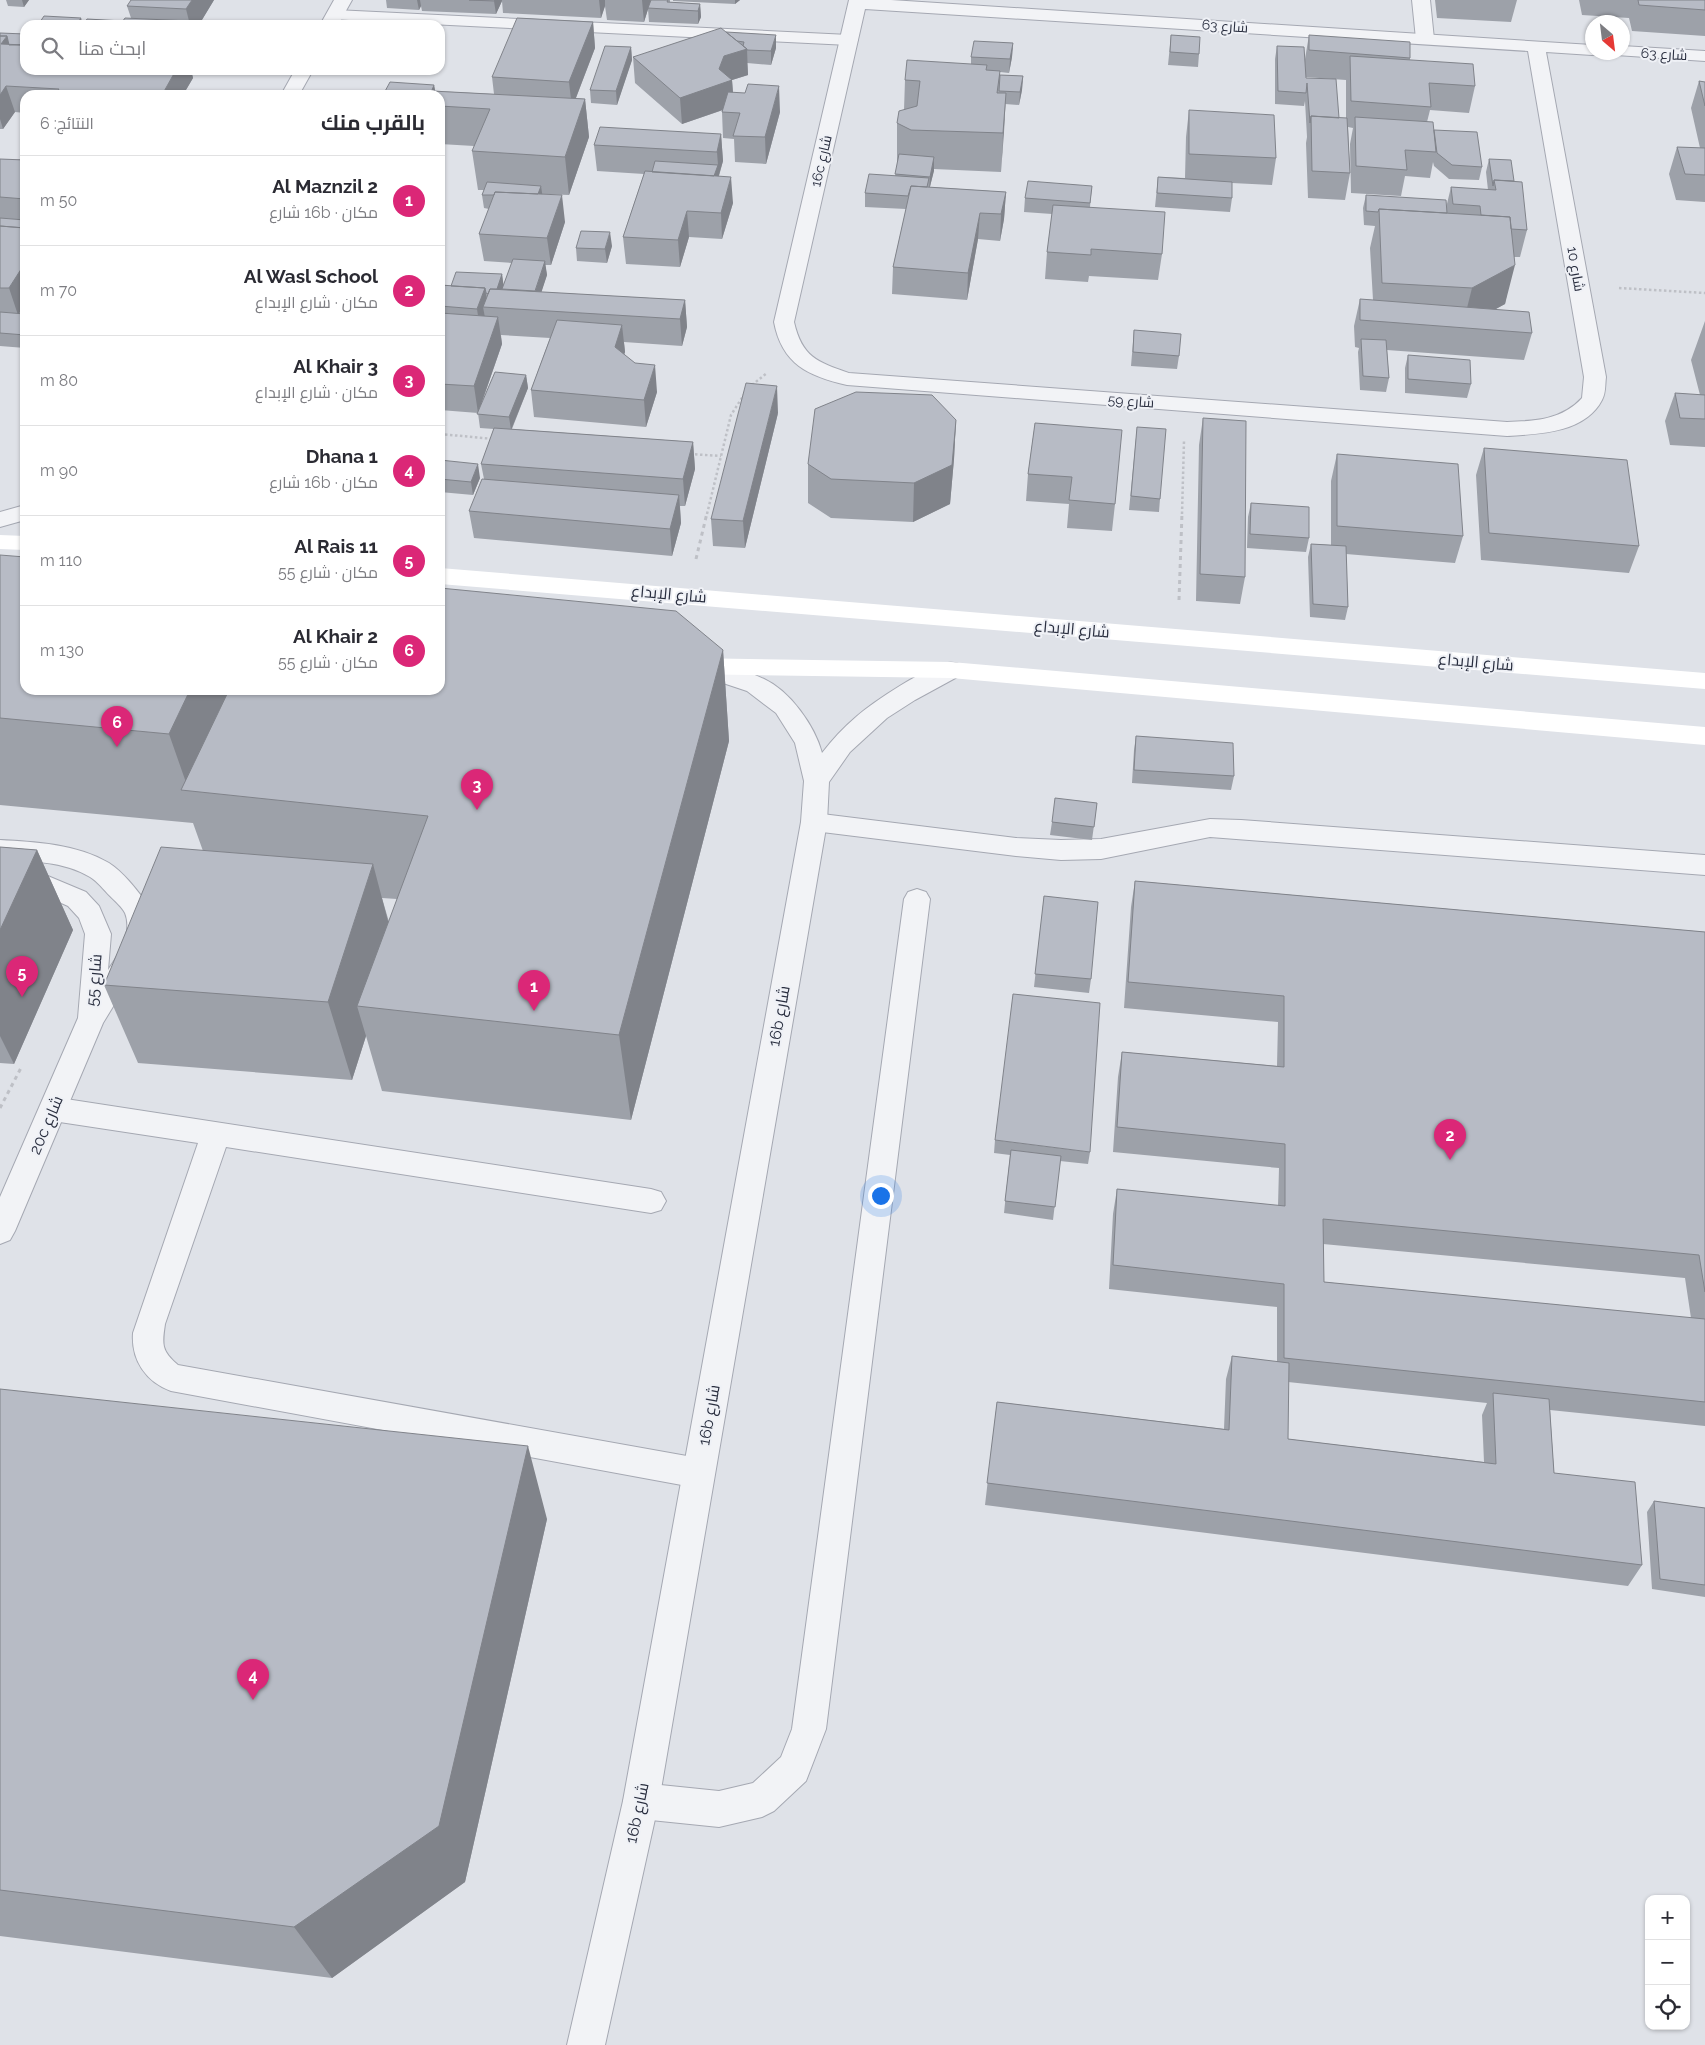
<!DOCTYPE html>
<html lang="ar">
<head>
<meta charset="utf-8">
<style>
  :root { --surface:#fff; --page:#f7f7f7; --text:#2b2b33; --muted:#7c7c81; --line:#e1e1e2; --accent:#db2777 }
  body { margin:0; font-family:Raleway,Cairo,sans-serif; background:var(--page); color:var(--text); direction:rtl }
  .controls { position:absolute; right:15px; bottom:15px; display:grid; overflow:hidden; border-radius:10px; box-shadow:0 1px 4px #0004 }
  .controls button { width:45px; height:45px; display:grid; place-items:center; padding:0; border:0; border-bottom:1px solid var(--line); background:var(--surface); color:var(--text); font:25px sans-serif }
  .compass { position:absolute; left:1585px; top:15px; width:45px; height:45px; border-radius:50%; background:var(--surface); box-shadow:0 1px 4px #0004; rotate:152deg }
  .you { position:absolute; left:880px; top:1195px; width:18px; height:18px; margin:-12px; border:4px solid #fff; border-radius:50%; background:#1a73e8; box-shadow:0 0 0 8px #1a73e833 }
  .badge { display:grid; place-items:center; width:32px; height:32px; border-radius:50%; background:var(--accent); color:#fff; font-size:16px; font-weight:700 }
  .pin { position:absolute; translate:-50% -41px; filter:drop-shadow(0 1px 2px #0008) }
  .pin::after { content:''; position:absolute; top:26px; width:18px; height:15px; background:inherit; clip-path:polygon(0 0,100% 0,50% 100%) }
  .list { margin:0; padding:0; list-style:none }
  h2 { display:flex; justify-content:space-between; align-items:center; height:65px; margin:0; padding:0 20px; font-size:21px }
  h2 small { font-size:16px; font-weight:400; color:var(--muted) }
  .list li { display:grid; grid-template-columns:32px 1fr auto; gap:15px; align-items:center; box-sizing:border-box; height:90px; padding:0 20px; border-top:1px solid var(--line) }
  .list b { display:block; font-size:19px; white-space:nowrap }
  .list p { margin:0; font-size:16px; white-space:nowrap; color:var(--muted) }
  .list em { font-size:16px; font-style:normal; color:var(--muted) }
  .icon { flex:none; width:28px; height:28px; fill:none; stroke:currentColor; stroke-width:2; stroke-linecap:round; stroke-linejoin:round }
  .map { position:relative; flex:none; width:1705px; height:2045px; overflow:hidden; direction:ltr }
  .search { position:absolute; background:var(--surface); box-shadow:0 1px 4px #0004; left:20px; top:20px; width:425px; height:55px; display:flex; align-items:center; gap:12px; box-sizing:border-box; padding:0 18px; border-radius:15px; color:var(--muted); font-size:19px }
  .panel { position:absolute; background:var(--surface); box-shadow:0 1px 4px #0004; left:20px; top:90px; width:425px; height:605px; border-radius:15px; direction:rtl }
  .map>svg:first-child { display:block }
  .lines { fill:none; stroke-linecap:round; stroke-linejoin:round }
  .service-casing { stroke:#a5a8b2; stroke-width:2 }
  .minor-casing { stroke:#a5a8b2; stroke-width:2 }
  .path-far1 { stroke:#bec0c6; stroke-width:2.5; stroke-dasharray:2.5 2.5; stroke-linecap:butt }
  .path { stroke:#bec0c6; stroke-width:3; stroke-dasharray:4 4; stroke-linecap:butt }
  .service { fill:#f2f3f6; fill-rule:evenodd }
  .minor { fill:#f2f3f6; fill-rule:evenodd }
  .secondary { fill:#fff; fill-rule:evenodd }
  .wall { fill:#9da1a9; fill-rule:evenodd }
  .shaded-wall { fill:#80838a }
  .building { fill:#b7bbc5; stroke:#80838a }
  .labels { text-anchor:middle; dominant-baseline:central; stroke-width:4; stroke-linejoin:round; paint-order:stroke }
  .far-street-label { font-size:14px; fill:#292e3f; stroke:#eff1f6 }
  .street-label { font-size:16px; fill:#292e3f; stroke:#eff1f6 }
</style>
</head>
<body>
<div class="map">
<svg width="1705" height="2045" viewBox="0 0 1705 2045">
  <rect width="100%" height="100%" fill="#dfe2e8"/>
  <g class="lines">
    <defs>
      <path id="service" d="M1412,0H1430L1434,39L1431,43L1425,44L1419,43L1416,39Z
        M335,10L849,35L855,36L858,40L855,44L849,45L329,19L326,15L329,11Z
        M814,813L1016,838L1061,840L1101,839L1210,819L1241,820L1705,855V875L1210,837L1101,859L1061,860L1016,856L814,831L805,829L801,822L805,815Z
        M917,889L926,892L930,899L826,1729L806,1781L774,1811L762,1817L719,1827L641,1819L629,1813L623,1801L629,1789L641,1783L719,1791L753,1783L781,1757L792,1729L904,899L908,892Z
        M53,1097L651,1189L661,1192L666,1201L661,1210L651,1213L226,1147L165,1324C162,1344 161,1351 178,1365L698,1458L709,1463L714,1473L709,1483L698,1488L171,1391C146,1382 131,1360 133,1333L198,1143L53,1121L43,1117L39,1109L43,1101Z"/>
      <path id="minor" d="M334,0H352L338,25H320Z
        M849,0H891L1592,45V52H1599L1598,54L1592,55L1546,52L1606,377C1605,384 1606,393 1602,400C1585,433 1539,434 1507,436L847,385C808,376 782,364 774,322ZM865,9L1528,51L1584,377L1582,398C1562,420 1535,421 1507,422L849,373C817,362 802,357 794,322Z
        M1622,46L1705,51V61L1616,55L1614,52H1622Z
        M295,70H313L299,95H281Z
        M25,505V520L0,527V512Z
        M704,660C723,665 745,670 764,679C790,691 815,726 822,753C832,740 843,728 856,717C874,701 926,667 948,663C952,662 955,663 959,664L963,670L959,676L915,700L887,718L850,752L829,782L827,822L659,1801L605,2045H567L623,1801L801,822L804,781L795,743L776,713L747,691L696,674L692,668L696,662Z
        M0,840C36,842 77,844 109,863C123,872 136,889 146,902L150,909L154,927L148,949L103,1023L15,1231L10,1240L0,1244V1197L78,1018L85,934L79,918L68,906L39,893L0,885V865L43,874L86,892L99,906L111,934L108,970C119,954 133,933 125,913C122,907 115,901 110,896C104,890 97,881 90,877C64,861 30,861 0,860Z"/>
    </defs>
    <use href="#service" class="service-casing"/>
    <use href="#minor" class="minor-casing"/>
    <path class="path-far1" d="M1619,288L1705,293
      M752,385L767,373
      M440,434L494,439
      M690,454L721,456
      M707,514L731,415L745,393
      M1182,514L1184,441"/>
    <path class="path" d="M696,559L707,513
      M1179,600L1182,513
      M0,1108L22,1066"/>
    <use href="#service" class="service"/>
    <use href="#minor" class="minor"/>
    <path class="secondary" d="M0,535L25,536V550L0,549Z
      M440,568L1705,673V689L440,584Z
      M688,658L951,662L1705,727V745L951,678L688,674L680,672L676,666L680,660Z"/>
  </g>
  <path class="wall" d="M6,0H29L24,7L8,6Z
    M214,0L201,21L231,23L232,25H83L123,21L131,18L127,6Z
    M386,0H670V2L700,4L701,17L698,24L649,22L648,9L644,22L607,20L605,6L601,18L503,13L502,1L496,14L422,11L421,6L419,10L387,8Z
    M673,0H740L735,4L673,1Z
    M1435,0H1517L1511,22L1437,18Z
    M1579,0H1705V36L1632,31L1629,18L1582,15Z
    M593,22L595,48L576,98L585,99L589,137L569,195L542,194L565,222L551,265H545L547,275L541,292L685,300L687,327L682,346L624,342L625,352L624,355L657,392L646,427L534,417L531,390L550,338L501,335L502,344L480,408L526,375L528,388L512,429L693,442L695,469L685,506H680L681,523L672,556L474,538L469,511L484,479L481,464L494,429L480,428L478,413L440,410V285L451,286L502,274L503,286L512,263L484,261L479,234L489,209L484,208L482,195L484,190H478L472,151L474,146L440,144V95H383L434,85L435,91L494,94L492,77Z
    M726,32L776,48L771,65L747,63L748,75L732,80L733,93L780,112L766,164L735,162L734,139L723,138L722,112L723,110L682,124L635,83L633,57Z
    M0,33L25,70H191L193,78L183,95H25V113L15,112L3,129H0Z
    M1171,35L1199,54L1198,67L1168,65Z
    M1309,35L1410,58V60L1475,86L1469,113L1430,110L1427,122L1434,131L1482,167L1479,180L1449,179L1434,166L1433,162L1430,178L1405,176L1401,196L1351,193L1350,144L1353,128L1348,127L1350,173L1345,200L1308,198L1306,143L1307,137L1305,101L1304,106L1275,104V59L1277,46L1305,59ZM1306,77L1346,80V118H1339L1306,78Z
    M1013,43L1012,57L1009,73L1000,72V75L1023,76L1022,90L1019,105L1005,104L1001,172L934,169L930,187L1006,192L1004,219L1000,241L978,239L967,300L892,294L893,267L906,209L865,207V193L895,176L898,162L897,161V123L904,110L905,80L971,64V57Z
    M631,47L632,60L617,105L591,103L590,90Z
    M1699,81L1705,82V202L1676,200L1669,174L1677,147L1700,148L1691,108Z
    M1189,110L1276,158L1272,185L1232,183V198L1230,212L1155,207L1158,177L1185,178L1186,137Z
    M721,134L723,161L719,176L733,203L722,239L689,237L680,267L626,264L623,237L644,174L597,171L594,145Z
    M0,159L25,160V304L19,314H25V348L0,346Z
    M1489,159L1514,181L1527,230L1520,257H1514L1505,304L1495,309L1532,333L1524,360L1387,350L1389,378L1386,392L1360,390L1358,352L1359,348L1355,347L1354,326L1360,299L1373,300L1370,248L1375,226L1364,225L1363,208L1366,195L1446,208L1451,187L1488,190L1486,172Z
    M1092,186L1090,207L1162,254L1158,280L1089,276L1088,282L1045,279L1047,252L1052,214L1024,212L1025,198Z
    M612,246L607,263L577,261L576,248Z
    M1705,321V447L1670,445L1665,421L1675,393L1700,395L1691,360Z
    M1134,330L1179,356L1177,369L1131,366Z
    M1408,355L1471,384L1467,398L1405,393V368Z
    M778,413L745,548L713,546L711,519Z
    M1203,418L1245,577L1240,604L1196,601L1199,445Z
    M956,420L954,459L950,504L913,522L831,518L808,503V464Z
    M1035,423L1115,504L1112,531L1067,528L1069,504L1026,501L1028,474Z
    M1137,427L1160,499L1159,512L1129,510Z
    M1484,448L1639,546L1629,573L1481,560L1476,475Z
    M1337,454L1463,536L1455,563L1346,554L1348,607L1345,620L1310,617L1308,557L1311,544L1331,545V481Z
    M440,460L480,478L473,495L440,492Z
    M1251,503L1309,538L1306,552L1247,548L1248,517Z
    M0,555L25,690L723,650L729,741L631,1120L382,1091L366,1036L352,1080L138,1063L104,985L203,851L193,823L0,805ZM382,898L397,899L389,922Z
    M1136,736L1234,776L1231,790L1132,783L1134,750Z
    M1097,803L1092,840L1050,835L1052,822Z
    M0,847L37,850L73,930L14,1064L0,1063Z
    M1135,881L1705,932V1426L1550,1410L1554,1473L1642,1565L1628,1586L985,1505L997,1402L1224,1429L1226,1379L1232,1356L1277,1362V1307L1109,1289L1113,1214L1117,1189L1278,1206L1279,1168L1113,1152L1118,1077L1122,1052L1277,1066L1278,1022L1124,1008L1131,907ZM1323,1244L1685,1278L1691,1318L1324,1282ZM1288,1382L1487,1403L1482,1415L1484,1462L1288,1439Z
    M1044,896L1091,979L1089,993L1034,987Z
    M995,1140L1090,1152L1088,1164L1060,1161L1053,1220L1004,1213L1010,1155L994,1153Z
    M0,1389L547,1519L465,1882L332,1978L0,1936Z
    M1654,1501L1705,1508V1597L1652,1589L1647,1512Z"/>
  <path class="shaded-wall" d="M22,0H29L24,7Z
    M192,0H214L199,25H190L186,9Z
    M417,0H420L421,6L419,10Z
    M495,0H502V1L496,14L494,1Z
    M599,0H605V6L601,18Z
    M642,0H651L644,22Z
    M735,0H740L735,4Z
    M700,4L701,17L698,24V11Z
    M81,18L83,25H76Z
    M593,22L595,48L572,108L569,82Z
    M776,35V48L771,65V51Z
    M7,36L15,62L1,44Z
    M1013,43L1012,57L1009,73L1010,59Z
    M631,47L632,60L617,105L616,91Z
    M747,49L748,75L732,80L734,106L682,124L680,98L719,69L724,56Z
    M176,70H191L193,78L183,95H162Z
    M1023,76L1022,90L1019,105L1020,92Z
    M434,85L436,95H430Z
    M6,86L15,112L3,129L0,119V95Z
    M779,86L780,112L766,164L765,137Z
    M1006,93L1004,132L1001,172L1003,133Z
    M585,99L589,137L569,195L565,157Z
    M721,134L723,161L718,178L714,176L718,165L717,152Z
    M934,157V171L929,190L930,177Z
    M731,177L733,203L722,239L721,213Z
    M541,186L543,199L536,198Z
    M1006,192L1004,219L1000,241L1001,214Z
    M562,195L565,222L551,265L547,238Z
    M687,211L689,237L680,267L678,240Z
    M980,213L978,239L967,300L968,273Z
    M440,229L445,256L440,267Z
    M610,232L612,246L607,263L605,249Z
    M545,261L547,275L536,309L534,295Z
    M25,263V304L18,315L9,288Z
    M1515,265L1505,304L1462,328L1472,288Z
    M502,274L504,288L495,294Z
    M485,288L488,307H483L486,323L481,336L477,309Z
    M685,300L687,327L682,346L680,319Z
    M498,317L502,344L478,413L474,386Z
    M622,325L625,352L617,374L615,347Z
    M655,365L657,392L646,427L644,400Z
    M526,375L528,388L511,430L509,417Z
    M777,386L778,413L745,548L743,521Z
    M956,420L954,459L950,504L913,522L914,483Z
    M693,442L695,469L685,506L683,479Z
    M478,464L480,478L473,495L471,482Z
    M679,495L681,523L672,556L670,529Z
    M723,650L729,741L631,1120L619,1035Z
    M190,690H259L189,791L169,734Z
    M37,850L73,930L14,1064L0,1036V930Z
    M373,864L394,944L357,1006L366,1036L352,1080L328,1002Z
    M528,1446L547,1519L465,1882L332,1978L294,1927Z"/>
  <path class="building" d="M131,0H192L186,9L127,6Z
    M469,0H495L494,1Z
    M651,0H668L667,2L700,4L698,11L648,8Z
    M1638,0H1705V10L1639,5Z
    M44,16L81,18L76,25H38Z
    M125,18L231,23L230,25H120Z
    M517,18L593,22L569,82L492,77Z
    M87,19L123,21L120,25H83Z
    M721,28L747,49L724,56L719,69L732,80L680,98L633,57Z
    M726,32L776,35L771,51L747,50V49L743,46L744,42L737,41Z
    M0,33L25,34V45H9L7,36H0Z
    M1171,35L1200,37L1199,54L1170,52Z
    M1309,35L1410,42V58L1309,50Z
    M0,36H7L1,44L25,45V70H176L162,95H55L59,89L6,86L0,95Z
    M974,41L1013,43L1010,59L971,57Z
    M605,46L631,47L616,91L590,90Z
    M1277,46L1304,47L1306,78L1336,79L1339,118L1311,116L1310,123L1307,83L1306,93L1278,91Z
    M1350,56L1473,64L1475,86L1429,83L1431,107L1351,101Z
    M907,60L987,65L986,70L1000,71L997,93H1006L1003,133L911,130L897,123L899,111L917,106L920,81L905,80Z
    M1000,75L1023,76L1020,92L999,91Z
    M1699,81L1705,82V106Z
    M390,82L434,85L430,95H383Z
    M748,84L779,86L765,137L733,136L740,113L722,112L728,92L745,93Z
    M432,91L585,99L565,157L472,151L490,109L440,106V95H430Z
    M1189,110L1274,115L1276,158L1189,154Z
    M1311,116L1347,118L1350,173L1312,171Z
    M1355,117L1433,122L1436,152L1405,150L1407,170L1356,166Z
    M600,127L721,134L717,152L594,145Z
    M1434,130L1477,132L1482,167L1452,165L1437,153Z
    M1677,147L1705,148V175L1685,174Z
    M899,154L934,157L930,177L895,174Z
    M0,159L25,160V199L0,197Z
    M1489,159L1511,160L1514,181L1494,180L1493,186Z
    M655,161L718,165L714,176L652,172Z
    M645,171L731,177L721,213L687,211L678,240L623,237Z
    M869,174L929,178L927,187L911,186L908,196L865,193Z
    M1158,177L1232,182V198L1157,193Z
    M1494,180L1522,182L1527,230L1511,229L1510,217L1481,215L1480,206L1453,204L1451,187L1496,190Z
    M1028,181L1092,186L1090,203L1025,198Z
    M487,182L541,186L538,194L495,192L494,195H482Z
    M911,186L1006,192L1001,214L980,213L968,273L893,267Z
    M495,192L562,195L547,238L479,234Z
    M1366,195L1446,200L1447,213L1379,209L1378,212L1366,211Z
    M1053,205L1165,212L1162,254L1091,249V255L1047,252Z
    M1379,209L1510,217L1515,265L1472,288L1382,283Z
    M0,218L25,220V228L0,226Z
    M0,226L25,228V263L9,288H0Z
    M581,231L610,232L605,249L576,248Z
    M513,259L545,261L535,291L502,289Z
    M456,272L502,274L497,289H490L488,294L486,293L485,288L451,286Z
    M440,285L485,288L477,309L440,306Z
    M490,289L685,300L680,319L483,307Z
    M1360,299L1529,312L1532,333L1360,320Z
    M0,312L25,314V335L0,333Z
    M440,313L498,317L474,386L440,384Z
    M557,320L622,325L615,347L635,363L655,365L644,400L531,390Z
    M1134,330L1181,334L1179,356L1133,352Z
    M1361,339L1386,340L1389,378L1363,376Z
    M1408,355L1470,360L1471,384L1408,379Z
    M495,372L526,375L509,417L477,414Z
    M746,383L777,386L743,521L711,519Z
    M856,392L932,395L956,420L952,465L914,483L831,479L808,464L815,409Z
    M1675,393L1705,395V419L1680,418Z
    M1203,418L1246,421L1245,577L1200,574Z
    M1035,423L1122,430L1115,504L1069,500L1072,477L1028,474Z
    M1137,427L1166,429L1160,499L1131,496Z
    M494,428L693,442L683,479L481,464Z
    M1484,448L1627,460L1639,546L1489,533Z
    M1337,454L1458,464L1463,536L1337,526Z
    M440,460L478,464L471,482L440,479Z
    M482,479L679,495L670,529L469,511Z
    M1251,503L1309,507V538L1250,534Z
    M1311,544L1346,546L1348,607L1313,604Z
    M0,555L25,557V690H190L169,734L0,718Z
    M440,588L676,611L723,650L619,1035L357,1006L428,816L181,790L229,690H440Z
    M1136,736L1233,743L1234,776L1134,770Z
    M1055,798L1097,803L1094,827L1052,822Z
    M0,847L37,850L0,930Z
    M161,847L373,864L328,1002L104,985Z
    M1135,881L1705,932V1292L1699,1255L1323,1219L1324,1282L1705,1319V1402L1284,1358V1284L1113,1265L1117,1189L1285,1206V1144L1117,1127L1122,1052L1284,1067V996L1128,982Z
    M1044,896L1098,902L1091,979L1035,974Z
    M1013,994L1100,1003L1090,1152L995,1140Z
    M1011,1150L1061,1156L1055,1207L1005,1201Z
    M1232,1356L1289,1363L1288,1439L1496,1464L1493,1393L1549,1399L1554,1473L1635,1482L1642,1565L987,1483L997,1402L1229,1430Z
    M0,1389L528,1446L439,1826L294,1927L0,1890Z
    M1654,1501L1705,1508V1585L1660,1579Z"/>
  <g class="labels">
    <g class="far-street-label">
      <text transform="translate(1225 26) rotate(4)">شارع 63</text>
      <text transform="translate(1664 54) rotate(3)">شارع 63</text>
      <text transform="translate(821 161) rotate(-77)">16c شارع</text>
      <text transform="translate(1576 269) rotate(80)">شارع 10</text>
      <text transform="translate(1131 401) rotate(4)">شارع 59</text>
    </g>
    <g class="street-label">
      <text transform="translate(669 594) rotate(5)">شارع الإبداع</text>
      <text transform="translate(1072 629) rotate(5)">شارع الإبداع</text>
      <text transform="translate(1476 662) rotate(5)">شارع الإبداع</text>
      <text transform="translate(94 980) rotate(-85)">شارع 55</text>
      <text transform="translate(779 1016) rotate(-80)">16b شارع</text>
      <text transform="translate(46 1125) rotate(-67)">20c شارع</text>
      <text transform="translate(709 1415) rotate(-80)">16b شارع</text>
      <text transform="translate(637 1813) rotate(-78)">16b شارع</text>
    </g>
  </g>
</svg>
<div class="controls">
<button>+</button>
<button>−</button>
<button><svg class="icon" aria-label="locate" viewBox="0 0 24 24"><circle cx="12" cy="12" r="6"/><path d="M12 2v4M12 18v4M2 12h4M18 12h4"/></svg></button>
</div>
<svg class="compass" viewBox="-18 -18 36 36"><path d="M0-13l5 13h-10z" fill="#e53935"/><path d="M0 13l5-13h-10z" fill="#7c7c81"/></svg>
<div class="you"></div>
<div class="pin badge" style="left:534px;top:1011px">1</div>
<div class="pin badge" style="left:1450px;top:1160px">2</div>
<div class="pin badge" style="left:477px;top:810px">3</div>
<div class="pin badge" style="left:253px;top:1700px">4</div>
<div class="pin badge" style="left:22px;top:997px">5</div>
<div class="pin badge" style="left:117px;top:747px">6</div>
<div class="search"><svg class="icon" aria-label="search" viewBox="0 0 24 24"><circle cx="10" cy="10" r="6"/><path d="M15 15l6 6"/></svg>ابحث هنا</div>
<section class="panel">
<h2>بالقرب منك<small>النتائج: 6</small></h2>
<ul class="list">
<li><span class="badge">1</span><div><b>Al Maznzil 2</b><p>مكان · 16b شارع</p></div><em>50 m</em></li>
<li><span class="badge">2</span><div><b>Al Wasl School</b><p>مكان · شارع الإبداع</p></div><em>70 m</em></li>
<li><span class="badge">3</span><div><b>Al Khair 3</b><p>مكان · شارع الإبداع</p></div><em>80 m</em></li>
<li><span class="badge">4</span><div><b>Dhana 1</b><p>مكان · 16b شارع</p></div><em>90 m</em></li>
<li><span class="badge">5</span><div><b>Al Rais 11</b><p>مكان · شارع 55</p></div><em>110 m</em></li>
<li><span class="badge">6</span><div><b>Al Khair 2</b><p>مكان · شارع 55</p></div><em>130 m</em></li>
</ul>
</section>
</div>
</body>
</html>
